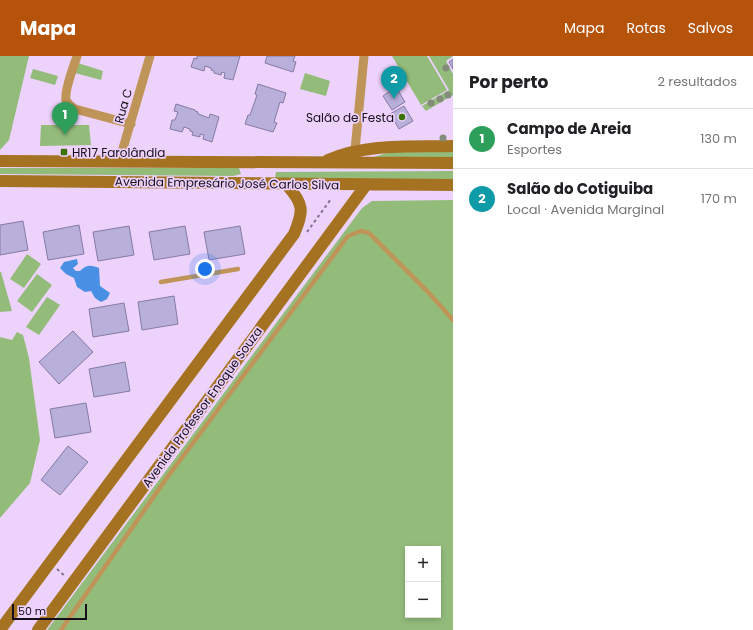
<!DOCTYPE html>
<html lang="pt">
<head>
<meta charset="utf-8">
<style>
  :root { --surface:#fff; --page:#f6f6f6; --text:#202124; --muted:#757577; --line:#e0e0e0; --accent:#b45309 }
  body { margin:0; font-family:Poppins,sans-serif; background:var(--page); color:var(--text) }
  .controls { position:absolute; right:12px; bottom:12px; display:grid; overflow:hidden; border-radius:0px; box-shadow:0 2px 6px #0003 }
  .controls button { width:36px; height:36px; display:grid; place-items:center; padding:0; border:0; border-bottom:1px solid var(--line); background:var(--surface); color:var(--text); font:20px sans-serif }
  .scale { position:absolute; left:12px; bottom:10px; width:75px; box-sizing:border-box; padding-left:4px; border:2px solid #170e1c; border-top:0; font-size:11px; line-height:14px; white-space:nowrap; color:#170e1c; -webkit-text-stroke:3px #edd2fb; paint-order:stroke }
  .you { position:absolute; left:205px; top:213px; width:14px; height:14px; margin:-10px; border:3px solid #fff; border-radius:50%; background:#1a73e8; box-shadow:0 0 0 6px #1a73e833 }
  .badge { display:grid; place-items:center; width:26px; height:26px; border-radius:50%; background:var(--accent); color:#fff; font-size:13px; font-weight:700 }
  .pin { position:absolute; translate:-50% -33px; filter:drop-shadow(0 1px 2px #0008) }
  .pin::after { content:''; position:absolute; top:21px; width:14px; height:12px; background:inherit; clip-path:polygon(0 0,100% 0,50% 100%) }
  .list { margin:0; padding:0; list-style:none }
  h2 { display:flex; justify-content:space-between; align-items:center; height:52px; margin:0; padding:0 16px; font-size:17px }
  h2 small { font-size:13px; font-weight:400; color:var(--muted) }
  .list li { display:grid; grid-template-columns:26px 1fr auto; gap:12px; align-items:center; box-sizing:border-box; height:60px; padding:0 16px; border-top:1px solid var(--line) }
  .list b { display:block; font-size:15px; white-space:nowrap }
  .list p { margin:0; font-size:13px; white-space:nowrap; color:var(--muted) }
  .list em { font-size:13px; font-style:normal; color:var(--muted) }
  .map { position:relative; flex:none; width:453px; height:574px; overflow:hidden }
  header { display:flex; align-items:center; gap:24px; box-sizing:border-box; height:56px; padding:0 20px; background:var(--accent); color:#fff }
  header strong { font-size:19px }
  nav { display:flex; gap:22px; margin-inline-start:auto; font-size:14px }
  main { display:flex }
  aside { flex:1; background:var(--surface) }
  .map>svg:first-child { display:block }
  .green { fill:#93bc7b; fill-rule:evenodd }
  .water { fill:#4990e5 }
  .building { fill:#b8afdb; stroke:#847ba4 }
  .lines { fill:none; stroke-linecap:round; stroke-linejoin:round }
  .path { stroke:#84728e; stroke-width:2; stroke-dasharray:3 3; stroke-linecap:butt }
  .lane { stroke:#bf9458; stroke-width:4.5 }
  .street { stroke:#bf9458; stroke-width:9 }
  .secondary { stroke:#a47220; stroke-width:12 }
  .tree { fill:#838c78 }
  .poi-dot { fill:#3b7200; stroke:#edd2fb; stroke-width:1.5 }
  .labels { text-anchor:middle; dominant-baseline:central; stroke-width:3.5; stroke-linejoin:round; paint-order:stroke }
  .street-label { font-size:12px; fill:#170e1c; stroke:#edd2fb }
  .poi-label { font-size:12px; fill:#170e1c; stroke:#edd2fb; text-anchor:end }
</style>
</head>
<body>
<header>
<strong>Mapa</strong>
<nav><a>Mapa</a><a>Rotas</a><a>Salvos</a></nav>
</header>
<main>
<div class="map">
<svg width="453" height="574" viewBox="0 0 453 574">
  <rect width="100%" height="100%" fill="#edd2fb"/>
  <path class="green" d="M0,0H29L9,84L0,94Z
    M392,0H427L447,34L421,49Z
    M429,0H453L446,5L453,18V39L426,55L422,50L449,34Z
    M78,7L103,15L101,24L75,17Z
    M33,13L58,20L55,29L30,22Z
    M305,17L330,25L326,40L300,33Z
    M41,69H89L91,89L40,90Z
    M453,95V102H371L389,96Z
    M0,112H239L241,118L233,120L0,118Z
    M453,115V124L275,122L276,116Z
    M453,144V574H47L362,152L372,145ZM408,493H438V559H408Z
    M27,198L41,208L24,232L10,223Z
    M0,216H1L12,255L0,256Z
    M37,218L52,229L32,256L17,245Z
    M47,241L60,249L39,279L26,271Z
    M17,276L23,279L29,302L40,384L30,427L0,462V281L12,284Z"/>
  <path class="water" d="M77,203L78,208L73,212L76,215H80C87,208 91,209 99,212L100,230L110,237L107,243L101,246L95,242L91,235L85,236L77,231L74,222L66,218L60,212L64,206Z"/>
  <path class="building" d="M197,0H240L233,24L224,22L225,17L222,16L221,19L214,17V15L211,14V12L205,10L204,15L191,11L194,2L197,3Z
    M267,0H295L293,5L296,6L293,16L265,7Z
    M453,3V13L449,6Z
    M258,28L286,37L283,47L280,46L274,66L277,67L273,76L245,68L248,59H250L257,39L255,38Z
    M396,31L405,46L392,54L383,40Z
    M176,48L195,54V55L198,56V58L209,62L210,58L219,61L212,86L203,83L204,79L200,78V81L192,79L193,76L190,75V73L184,71L182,76L170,73L172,64H175L178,56L174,55Z
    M404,50L413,65L399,73L390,58Z
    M23,165L28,194L0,199V169Z
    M79,169L84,198L48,204L43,176Z
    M129,170L134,199L98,205L93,176Z
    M185,170L190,198L154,204L149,176Z
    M240,170L245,198L209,204L204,176Z
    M174,240L178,268L142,274L138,246Z
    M124,247L129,275L93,281L89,253Z
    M73,275L93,296L59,328L39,306Z
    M125,306L130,335L94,341L89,313Z
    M86,347L91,376L55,382L50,353Z
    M68,390L88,406L60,439L41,424Z"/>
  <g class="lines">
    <path class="path" d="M307,176L331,143
      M57,513L66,521"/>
    <path class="lane" d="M161,226L238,213
      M61,574L166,423L348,180L361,175L369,177L429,237L453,264"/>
    <path class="street" d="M77,0C74,10 64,34 66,44C68,48 71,51 75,53L131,68
      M355,94L364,0
      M119,106L150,0"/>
    <path class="secondary" d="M328,104C367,87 412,91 453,90
      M0,105L453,107
      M0,125L453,129
      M0,574L294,178C304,154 304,148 286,128
      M38,574L366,129"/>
  </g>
  <g class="tree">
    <circle cx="446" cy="12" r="3.5"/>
    <circle cx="448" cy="39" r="3.5"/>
    <circle cx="440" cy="43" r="3.5"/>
    <circle cx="431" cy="47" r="3.5"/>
    <circle cx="443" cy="82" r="3.5"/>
  </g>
  <g class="poi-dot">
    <circle cx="402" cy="61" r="4"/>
    <rect x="60" y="92" width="8" height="8" rx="2"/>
  </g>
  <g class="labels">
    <g class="street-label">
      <text transform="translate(123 50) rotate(-74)">Rua C</text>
      <text transform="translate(227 127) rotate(1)">Avenida Empresário José Carlos Silva</text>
      <text transform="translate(202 351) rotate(-54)">Avenida Professor Enoque Souza</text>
    </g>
    <g class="poi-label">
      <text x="394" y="61">Salão de Festa</text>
      <text x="72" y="96" text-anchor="start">HR17 Farolândia</text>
    </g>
  </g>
</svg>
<div class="controls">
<button>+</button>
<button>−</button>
</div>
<div class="scale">50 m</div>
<div class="you"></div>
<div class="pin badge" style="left:65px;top:79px;background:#2e9e5b">1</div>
<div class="pin badge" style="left:394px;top:43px;background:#0f9aa8">2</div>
</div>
<aside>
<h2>Por perto<small>2 resultados</small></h2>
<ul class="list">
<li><span class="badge" style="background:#2e9e5b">1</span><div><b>Campo de Areia</b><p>Esportes</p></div><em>130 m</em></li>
<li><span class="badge" style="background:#0f9aa8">2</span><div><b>Salão do Cotiguiba</b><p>Local · Avenida Marginal</p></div><em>170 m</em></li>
</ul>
</aside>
</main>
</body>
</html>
